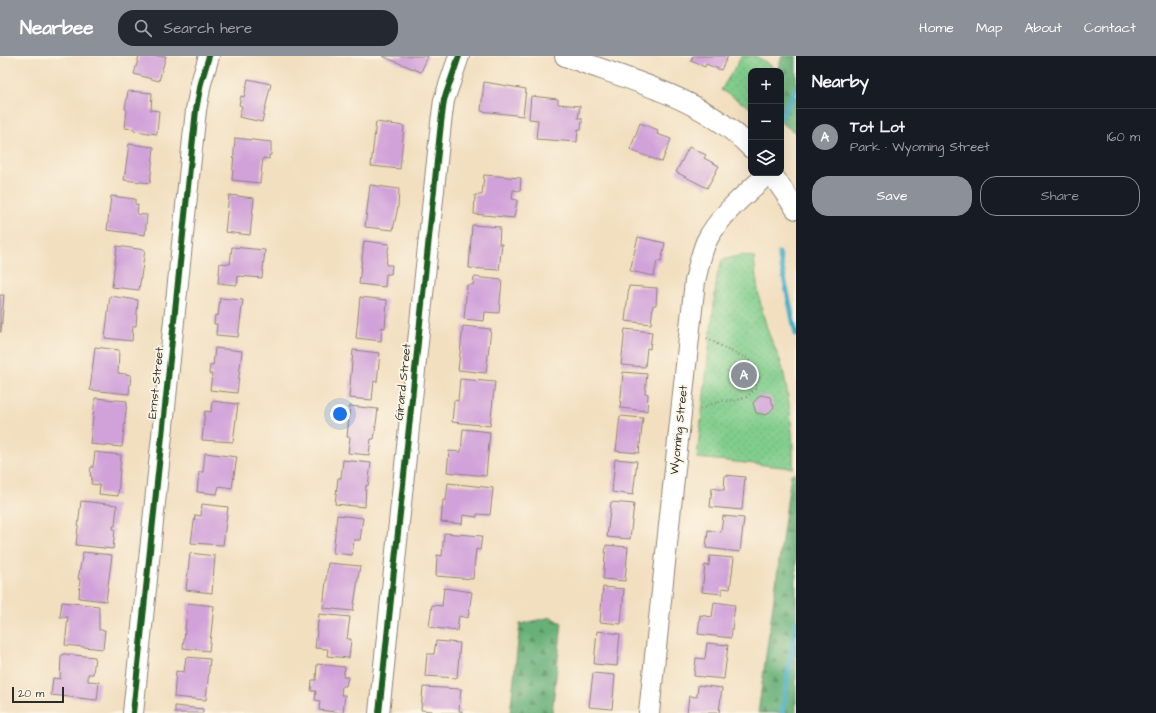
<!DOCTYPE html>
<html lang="en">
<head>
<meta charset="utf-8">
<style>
  :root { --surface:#171b24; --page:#242831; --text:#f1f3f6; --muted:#9ea1a6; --line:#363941; --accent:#8c9099 }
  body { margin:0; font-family:"Architects Daughter",sans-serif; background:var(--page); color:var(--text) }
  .controls { position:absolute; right:12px; top:12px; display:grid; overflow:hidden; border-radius:8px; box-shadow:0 4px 16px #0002 }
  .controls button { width:36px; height:36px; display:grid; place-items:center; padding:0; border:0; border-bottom:1px solid var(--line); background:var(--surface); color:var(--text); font:20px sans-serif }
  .scale { position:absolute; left:12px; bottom:10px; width:52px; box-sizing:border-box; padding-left:4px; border:2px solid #2b2b2b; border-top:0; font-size:11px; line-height:14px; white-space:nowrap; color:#2b2b2b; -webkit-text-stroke:3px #fcf5e5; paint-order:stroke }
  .you { position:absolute; left:340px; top:358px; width:14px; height:14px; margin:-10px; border:3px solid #fff; border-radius:50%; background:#1a73e8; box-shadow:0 0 0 6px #1a73e833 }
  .badge { display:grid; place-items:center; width:26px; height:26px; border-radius:50%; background:var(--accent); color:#fff; font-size:13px; font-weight:700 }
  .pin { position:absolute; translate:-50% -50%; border:2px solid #fff; box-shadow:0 1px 4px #0006 }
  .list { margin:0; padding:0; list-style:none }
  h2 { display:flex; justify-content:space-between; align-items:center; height:52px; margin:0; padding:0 16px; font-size:17px }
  h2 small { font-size:13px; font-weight:400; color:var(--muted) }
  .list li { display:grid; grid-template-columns:26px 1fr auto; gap:12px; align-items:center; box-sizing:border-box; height:56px; padding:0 16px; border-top:1px solid var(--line) }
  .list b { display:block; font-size:15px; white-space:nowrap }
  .list p { margin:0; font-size:13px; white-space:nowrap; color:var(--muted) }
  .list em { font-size:13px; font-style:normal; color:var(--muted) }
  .actions { display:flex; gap:8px; padding:12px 16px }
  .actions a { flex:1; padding:9px 0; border:1px solid var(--accent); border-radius:16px; text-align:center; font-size:14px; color:var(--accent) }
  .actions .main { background:var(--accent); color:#fff }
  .icon { flex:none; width:22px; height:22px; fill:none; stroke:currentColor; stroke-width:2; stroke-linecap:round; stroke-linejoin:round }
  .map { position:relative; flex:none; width:796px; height:657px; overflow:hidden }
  header { display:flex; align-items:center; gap:24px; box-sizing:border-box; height:56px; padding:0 20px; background:var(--accent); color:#fff }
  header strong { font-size:19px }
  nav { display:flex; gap:22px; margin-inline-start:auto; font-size:14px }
  .search { width:280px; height:36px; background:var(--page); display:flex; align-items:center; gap:10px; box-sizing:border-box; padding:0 14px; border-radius:16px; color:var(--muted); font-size:15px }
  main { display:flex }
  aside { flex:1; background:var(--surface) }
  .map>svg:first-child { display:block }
  .forest { fill:url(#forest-firs); stroke:#4a6e52 }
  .park { fill:url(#park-dots); stroke:#567c5c }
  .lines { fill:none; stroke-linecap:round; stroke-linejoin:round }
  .stream { stroke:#4aafc9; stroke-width:5 }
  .building { fill:#d1a2da }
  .minor-casing { stroke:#8e8576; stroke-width:22 }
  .path { stroke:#8e8576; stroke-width:2.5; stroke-dasharray:1 3; stroke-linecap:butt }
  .minor { stroke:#fff; stroke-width:20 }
  .cycleway-casing { stroke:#fcf5e5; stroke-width:8 }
  .cycleway { stroke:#1b5e20; stroke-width:6 }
  .labels { text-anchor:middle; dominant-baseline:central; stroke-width:3.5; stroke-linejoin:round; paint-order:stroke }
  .street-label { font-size:12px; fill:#2b2b2b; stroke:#fcf5e5 }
</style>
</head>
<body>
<header>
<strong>Nearbee</strong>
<div class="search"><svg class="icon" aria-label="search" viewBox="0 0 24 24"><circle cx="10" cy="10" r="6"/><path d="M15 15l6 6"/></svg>Search here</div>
<nav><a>Home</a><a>Map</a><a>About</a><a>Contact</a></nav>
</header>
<main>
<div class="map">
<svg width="796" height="657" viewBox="0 0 796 657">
  <defs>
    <pattern id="forest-firs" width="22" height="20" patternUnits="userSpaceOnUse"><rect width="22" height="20" fill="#68b078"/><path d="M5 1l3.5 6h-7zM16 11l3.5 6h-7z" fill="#568f63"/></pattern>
    <pattern id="park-dots" width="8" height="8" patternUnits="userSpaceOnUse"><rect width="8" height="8" fill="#80cd8c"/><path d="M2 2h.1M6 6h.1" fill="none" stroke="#6fb079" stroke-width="1.8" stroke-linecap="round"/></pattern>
  </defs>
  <rect width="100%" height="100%" fill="#fcf5e5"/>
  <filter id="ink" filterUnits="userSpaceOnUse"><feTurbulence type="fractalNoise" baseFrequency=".025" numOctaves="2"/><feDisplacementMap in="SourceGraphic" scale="8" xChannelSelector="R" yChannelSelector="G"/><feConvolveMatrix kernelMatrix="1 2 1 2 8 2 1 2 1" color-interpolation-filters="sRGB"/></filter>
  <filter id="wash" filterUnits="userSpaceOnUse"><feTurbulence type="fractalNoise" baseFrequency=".012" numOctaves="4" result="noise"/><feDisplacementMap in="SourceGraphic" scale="16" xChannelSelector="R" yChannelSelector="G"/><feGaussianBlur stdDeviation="0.9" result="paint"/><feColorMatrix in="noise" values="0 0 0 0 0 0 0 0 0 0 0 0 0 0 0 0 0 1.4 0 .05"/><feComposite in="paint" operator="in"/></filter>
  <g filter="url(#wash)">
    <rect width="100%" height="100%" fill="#f2dfc0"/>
    <path class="forest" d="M782,0H796V77L781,67V15H777Z
      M796,417V657H758L791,418Z
      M551,561L562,567L552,657H510L520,568Z"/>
    <path class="park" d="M742,0H756L775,12L773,15H751V52L721,34Z
      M741,199L754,201C756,228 761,256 770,281C773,289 777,296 780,304C789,332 794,382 793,412L697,402L717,220L722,204Z"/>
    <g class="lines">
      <path class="stream" d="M781,61L796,33
        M779,197L796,279
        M782,657L796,565"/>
    </g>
    <g id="blocks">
      <path class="building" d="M139,0H166L159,25L134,18Z
        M382,0H428L421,16Z
        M693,0H728L721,14L706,8L705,11L691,5Z
        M248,23L271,28L262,66L239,61L242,50L239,49L241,40L244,41Z
        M484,26L526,33L523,60L481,55Z
        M128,35L152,37L151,54L159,55L157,78L134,75V73L125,72L127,54L125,53Z
        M531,40L558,43V48L580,50L578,62H582V65L581,74L578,73L577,86L536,83L538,64L529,63Z
        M376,66L404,70L400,113L371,110Z
        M640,67L658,74L657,78L671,83L662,106L630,94Z
        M235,82L271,86V99H269V103L263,102L260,127L232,124Z
        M129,88L154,91L150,127L124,124Z
        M689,91L706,99L704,102L719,110L707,132L676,116Z
        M484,119L521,122L520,135L513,134L512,143L517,144L514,162L474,158L475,139H482Z
        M370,129L399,133L398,151L393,174L365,171Z
        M229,139L254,142L250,179L225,176Z
        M111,140L135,143V148L138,149L137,158L147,159L145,179L107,174Z
        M472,169L500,171L499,188H502L499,214L469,212Z
        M638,181L665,187L661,206L657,205L654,220L630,215Z
        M364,185L389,188L386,209H392L391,218H386L385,231L359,228Z
        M117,190L145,194L139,234L112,231Z
        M232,191L265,194L262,222L238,220L237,229L218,227L220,207L230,208Z
        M474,221L502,224L499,257L485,256L484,265L464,263L467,229H473Z
        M629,230L657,232L656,249H653L651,268L625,265Z
        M0,239H4L1,276H0Z
        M110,240L138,244L136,270H133L132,285L105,282Z
        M360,241L387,244L385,272L382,271L381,285L356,282Z
        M220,242L243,244L238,281L216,279L217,268H214L215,259L218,260Z
        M463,270L491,273L486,317L458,314Z
        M625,273L652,276L650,293L647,292L645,311L621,309Z
        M95,291L119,294L118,317L131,319L129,338L90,334Z
        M215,292L242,295L237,337L210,334L212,318H209L210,309H213Z
        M353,294L380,297L377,326L374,325L372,344L349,342Z
        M623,316L647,318L645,337L648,338L647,355L620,352Z
        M460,323L495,326L490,370L452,366L454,344L458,345Z
        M760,339L770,341L774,351L767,359L756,357L753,347Z
        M95,342L127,345L122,391L90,388Z
        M212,345L238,348L233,386L202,384L205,355L211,356Z
        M350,350L378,353L374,383H371L369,399L348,397L350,381H347Z
        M620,360L643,362L639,397L616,395Z
        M463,373L490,376L486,420L447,416L449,395L461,396Z
        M95,396L121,399L118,440L99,438L100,429L91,428L92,420H90L91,411H93Z
        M205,397L237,401L232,432L219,430L217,438L197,436L199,416H203Z
        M615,403L637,405L633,439L612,436Z
        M343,404L371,407L368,430L366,429L365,451L335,448L338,422H341Z
        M725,419L745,421L742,454L710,451L712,432L724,434Z
        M448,427L493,432L490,459L477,458V461L463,459L462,468L441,466L443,444H446Z
        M81,445L117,449L115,470H113V473H115L113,493L76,489Z
        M611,446L634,448L630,483L607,481Z
        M202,448L228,451L223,489L191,487L195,459L201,460Z
        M337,459L363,462L360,484H354L352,499L333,497Z
        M723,460L744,462L740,496L706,492L708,474L721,476Z
        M444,477L482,480L480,494L476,493L473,523L436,520L437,499L442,500Z
        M606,489L628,491L625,525L603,523Z
        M83,496L112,499L106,545L79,542L80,523H78Z
        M190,497L215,500L212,537L186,534Z
        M710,500L734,502L730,533L722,532V538L702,536L705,509L709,510Z
        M328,507L360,510L353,555L323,552Z
        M603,531L624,533L621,568L600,566Z
        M444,532L472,536L468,562L459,560L457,575L429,571L432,549L442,550Z
        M62,546L99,550V574H105L103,593L65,589L68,561H60Z
        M714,546L735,549L731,582L698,578L700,559L712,561Z
        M188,547L214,550L209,595L183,592Z
        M319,558L350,561L347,583H351L349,602L327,600L328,593L315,592Z
        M597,575L620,578L617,610L594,608Z
        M436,585L460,587L457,622L425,620L427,598H434Z
        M707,587L728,589L724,623L694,620L696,602L705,603Z
        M64,598L95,601L93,618H88V625L99,626L97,644L51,639L53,622L60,623L61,600Z
        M186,601L210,603L206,644L174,641L176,615L184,616Z
        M317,608L345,611L343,621H348L346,630H342L341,639H345L343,657L319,654L320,645L315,644L316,635H311L312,624H316Z
        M593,617L615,619L612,653L589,651Z
        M698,629L722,632L719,657H687L689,640L697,641Z
        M423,631L461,633L459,655H462V657H431L432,655L421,654Z
        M175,650L203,653V657H175Z"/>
    </g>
  </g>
  <g filter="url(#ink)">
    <use href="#blocks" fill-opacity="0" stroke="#8e8576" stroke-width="1"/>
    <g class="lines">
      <defs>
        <path id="minor" d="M565,0C628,24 703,41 751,92
          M771,117L796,153
          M133,657L196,54L201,27L209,0
          M379,657L441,67L444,44L459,0
          M649,657L695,225C698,212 701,198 706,186C720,158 746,138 769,117"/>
      </defs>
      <use href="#minor" class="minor-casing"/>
      <path class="path" d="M700,353L720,345L738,344L747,341L755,333L759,322L755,311L747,302L728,294L707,282"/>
      <use href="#minor" class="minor"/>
      <defs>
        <path id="cycleway" d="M133,657L196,54L201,27L209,0
          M379,657L441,67L444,44L459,0"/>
      </defs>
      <use href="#cycleway" class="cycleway-casing"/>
      <use href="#cycleway" class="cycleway"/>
    </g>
  </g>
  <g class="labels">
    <g class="street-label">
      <text transform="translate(403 326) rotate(-84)">Girard Street</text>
      <text transform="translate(156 327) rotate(-84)">Ernst Street</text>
      <text transform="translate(679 374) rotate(-84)">Wyoming Street</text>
    </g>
  </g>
</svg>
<div class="controls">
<button>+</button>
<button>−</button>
<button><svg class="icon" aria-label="layers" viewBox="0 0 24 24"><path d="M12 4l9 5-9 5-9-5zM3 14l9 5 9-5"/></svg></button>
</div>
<div class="scale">20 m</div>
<div class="you"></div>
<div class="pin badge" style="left:744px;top:319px">A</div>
</div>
<aside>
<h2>Nearby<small></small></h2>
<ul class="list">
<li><span class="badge">A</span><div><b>Tot Lot</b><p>Park · Wyoming Street</p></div><em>160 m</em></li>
</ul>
<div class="actions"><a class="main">Save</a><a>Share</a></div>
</aside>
</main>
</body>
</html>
